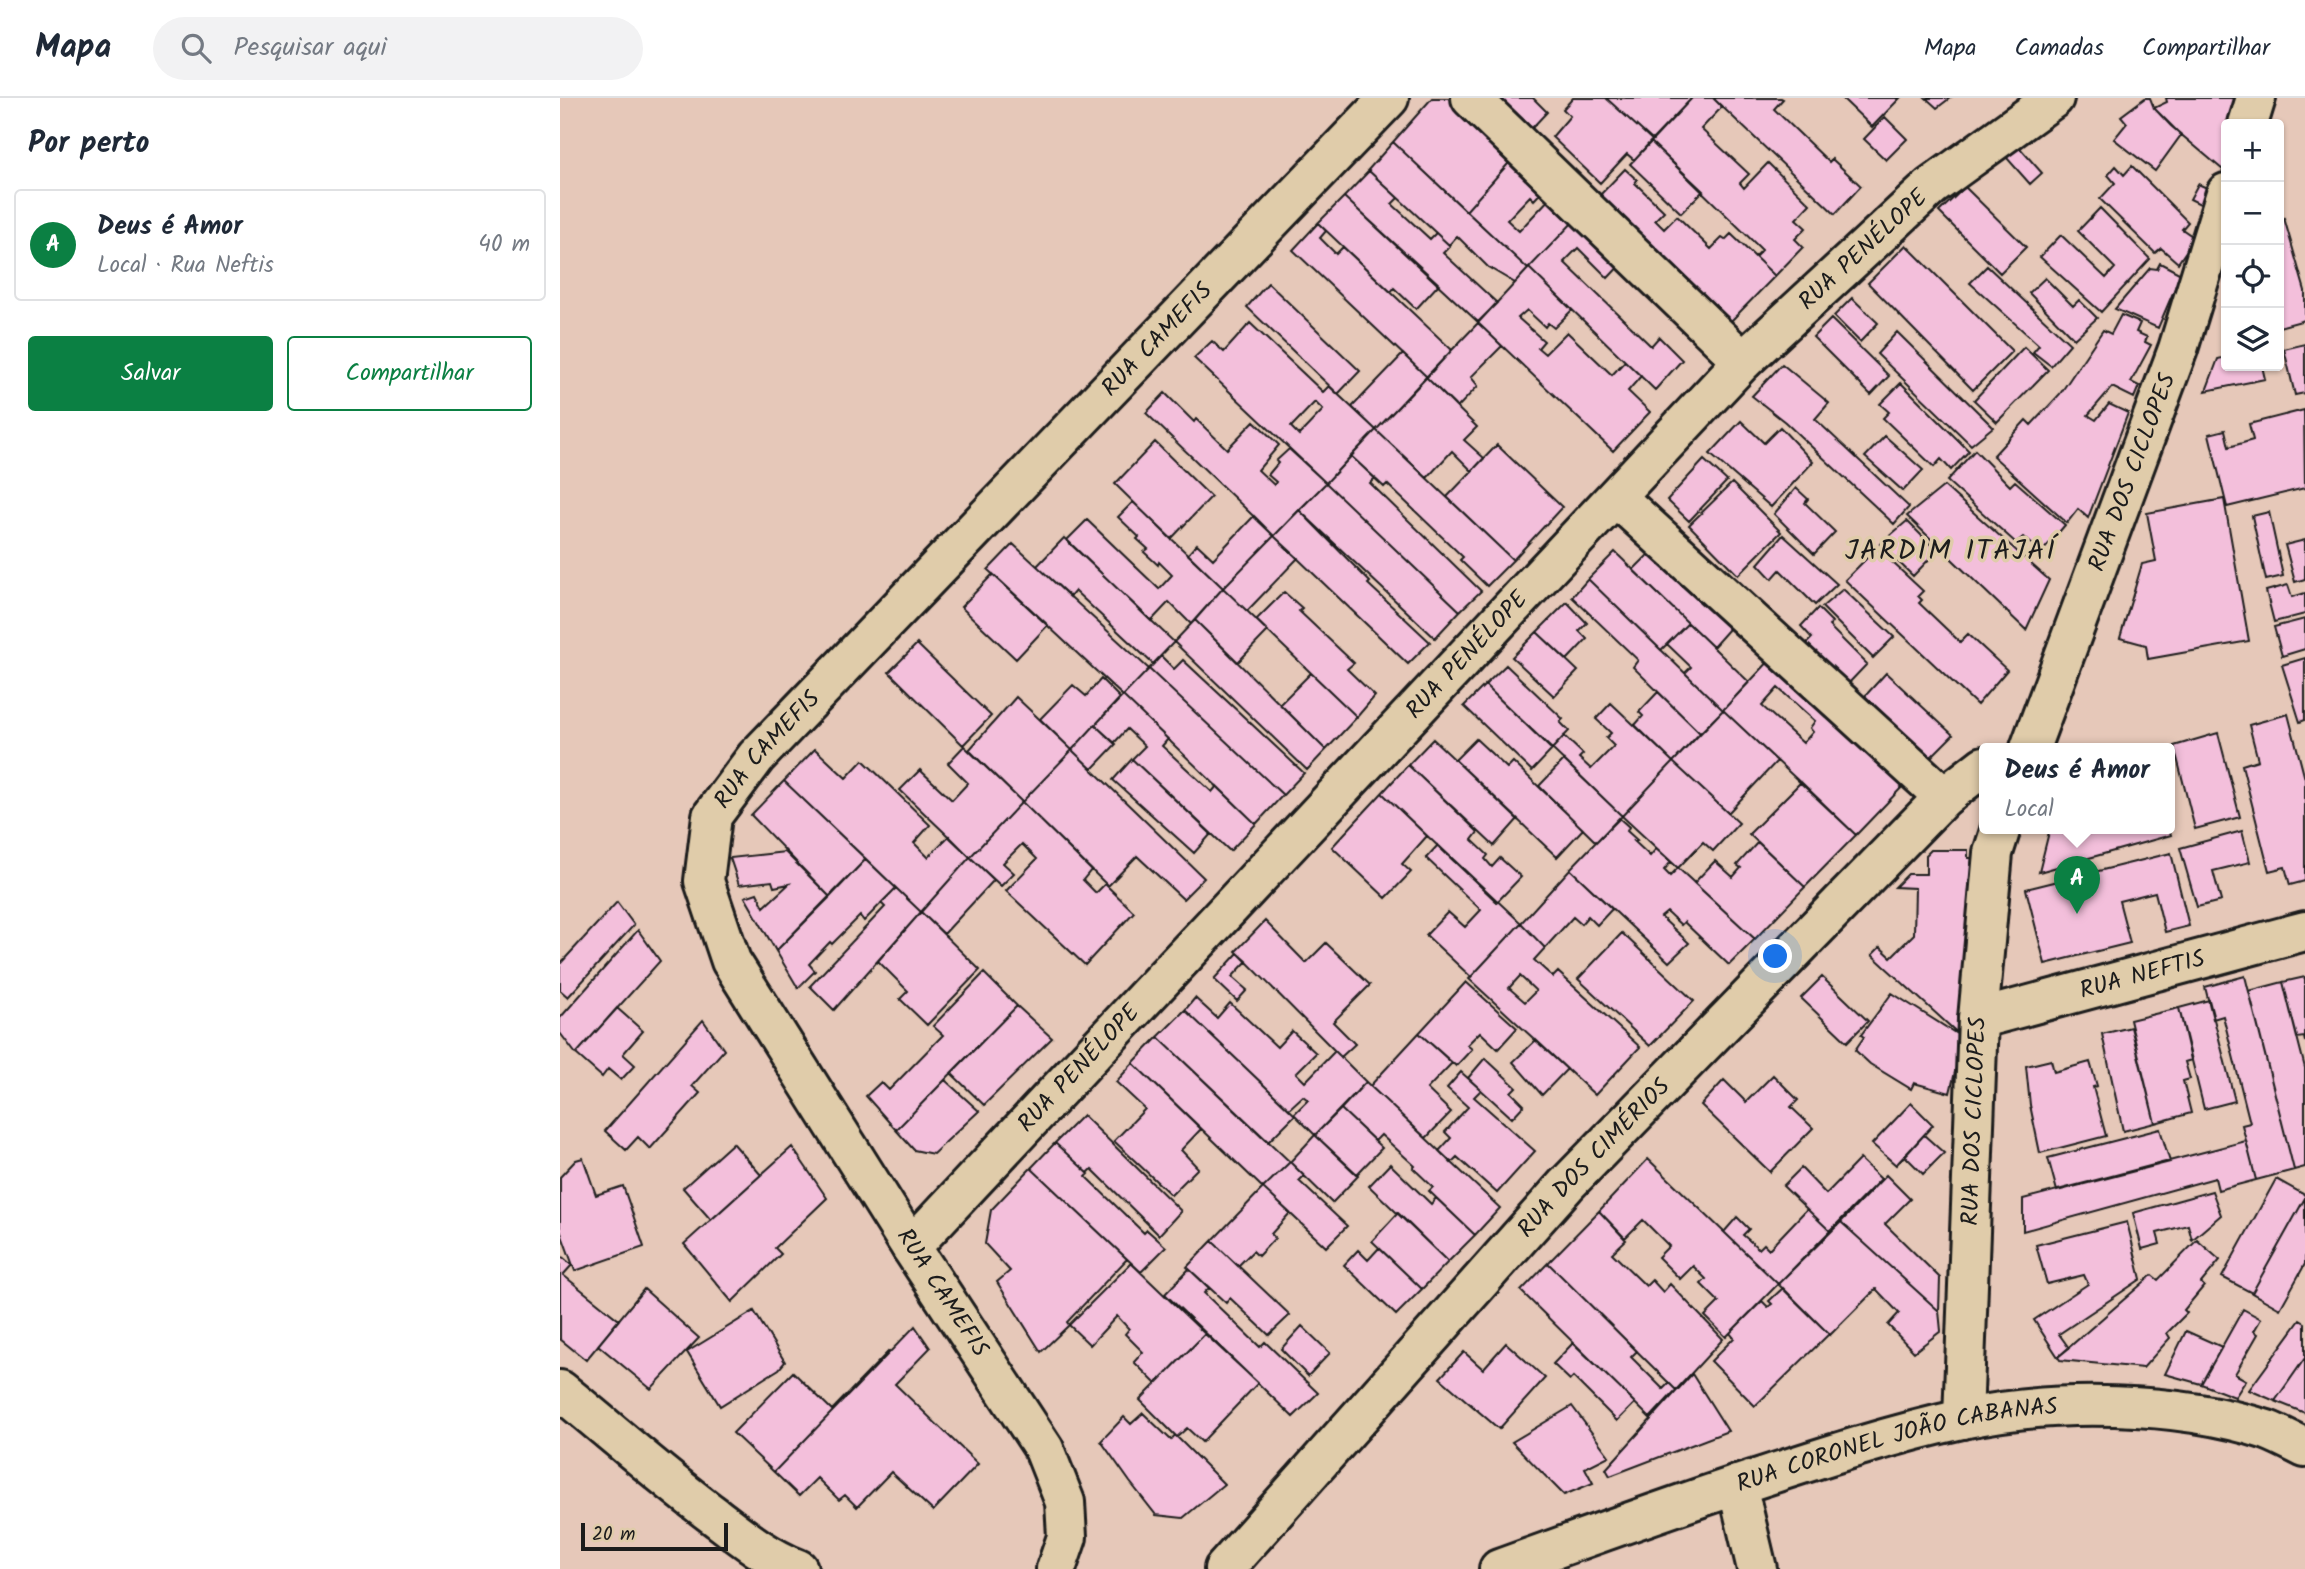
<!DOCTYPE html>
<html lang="pt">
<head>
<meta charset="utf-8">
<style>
  :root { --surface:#fff; --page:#f2f2f3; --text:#1f2937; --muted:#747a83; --line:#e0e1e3; --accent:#0b8043 }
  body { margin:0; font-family:Kalam,sans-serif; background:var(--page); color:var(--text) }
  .controls { position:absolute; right:21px; top:21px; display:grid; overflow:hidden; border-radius:7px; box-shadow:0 2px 5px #0004 }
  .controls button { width:63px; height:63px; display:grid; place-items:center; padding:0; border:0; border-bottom:2px solid var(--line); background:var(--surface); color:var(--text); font:35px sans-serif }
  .scale { position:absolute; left:21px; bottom:18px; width:147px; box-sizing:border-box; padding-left:7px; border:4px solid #1c1c1c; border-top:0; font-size:19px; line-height:24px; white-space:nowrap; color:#1c1c1c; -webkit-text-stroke:5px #e0ccaa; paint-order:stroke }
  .you { position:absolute; left:1216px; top:859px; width:24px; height:24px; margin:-18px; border:5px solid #fff; border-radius:50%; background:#1a73e8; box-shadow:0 0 0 10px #1a73e833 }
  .badge { display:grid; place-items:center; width:46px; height:46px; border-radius:50%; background:var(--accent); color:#fff; font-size:23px; font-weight:700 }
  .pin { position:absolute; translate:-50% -58px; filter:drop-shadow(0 2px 4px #0008) }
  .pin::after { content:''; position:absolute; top:37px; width:24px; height:21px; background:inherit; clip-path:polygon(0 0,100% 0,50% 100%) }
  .popup { position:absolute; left:1419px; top:645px; width:196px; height:91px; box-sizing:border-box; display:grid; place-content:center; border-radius:7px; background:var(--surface); filter:drop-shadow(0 2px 5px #0005); font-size:23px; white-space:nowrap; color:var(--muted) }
  .popup b { font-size:26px; color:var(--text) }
  .popup::after { content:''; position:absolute; left:50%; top:100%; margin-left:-14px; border:14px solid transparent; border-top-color:var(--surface) }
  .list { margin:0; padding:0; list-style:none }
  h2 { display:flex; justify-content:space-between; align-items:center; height:91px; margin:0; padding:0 28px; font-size:30px }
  h2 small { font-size:23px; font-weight:400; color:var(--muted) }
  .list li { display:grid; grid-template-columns:46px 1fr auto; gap:21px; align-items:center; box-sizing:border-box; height:112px; margin:0 14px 14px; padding:0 14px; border:2px solid var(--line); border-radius:7px }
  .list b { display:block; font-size:26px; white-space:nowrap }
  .list p { margin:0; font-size:23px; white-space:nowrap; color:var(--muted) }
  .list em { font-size:23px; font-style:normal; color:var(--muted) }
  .actions { display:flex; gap:14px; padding:21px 28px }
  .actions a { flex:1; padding:16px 0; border:2px solid var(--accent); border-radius:7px; text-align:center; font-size:24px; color:var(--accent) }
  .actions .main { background:var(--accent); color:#fff }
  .icon { flex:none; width:38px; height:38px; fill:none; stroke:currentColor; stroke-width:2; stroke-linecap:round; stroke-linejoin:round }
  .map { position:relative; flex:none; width:1745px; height:1471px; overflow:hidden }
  header { display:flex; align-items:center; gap:42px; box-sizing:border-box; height:98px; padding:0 35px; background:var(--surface); border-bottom:2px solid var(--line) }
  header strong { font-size:33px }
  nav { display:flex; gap:38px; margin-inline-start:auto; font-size:24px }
  .search { width:490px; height:63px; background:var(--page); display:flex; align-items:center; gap:18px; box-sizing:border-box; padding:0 24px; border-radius:38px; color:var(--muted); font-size:26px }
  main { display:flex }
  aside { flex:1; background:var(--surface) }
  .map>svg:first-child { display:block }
  .building { fill:#f3bfdb; stroke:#1c1c1c; stroke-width:2; fill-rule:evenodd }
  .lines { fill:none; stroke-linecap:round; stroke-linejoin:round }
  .minor-casing { stroke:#1c1c1c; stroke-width:44 }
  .minor { stroke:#e0ccaa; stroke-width:38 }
  .labels { text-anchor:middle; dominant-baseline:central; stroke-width:7; stroke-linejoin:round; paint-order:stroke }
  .street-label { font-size:24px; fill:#1c1c1c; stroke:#e0ccaa }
  .quarter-label { font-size:28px; letter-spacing:2px; fill:#1c1c1c; stroke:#e0ccaa }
</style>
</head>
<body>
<header>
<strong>Mapa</strong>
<div class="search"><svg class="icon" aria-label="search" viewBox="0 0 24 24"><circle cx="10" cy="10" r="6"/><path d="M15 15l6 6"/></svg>Pesquisar aqui</div>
<nav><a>Mapa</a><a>Camadas</a><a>Compartilhar</a></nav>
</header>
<main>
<aside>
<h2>Por perto<small></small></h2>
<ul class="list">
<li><span class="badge">A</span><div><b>Deus é Amor</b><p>Local · Rua Neftis</p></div><em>40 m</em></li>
</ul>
<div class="actions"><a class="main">Salvar</a><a>Compartilhar</a></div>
</aside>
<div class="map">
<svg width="1745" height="1471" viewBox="0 0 1745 1471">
  <rect width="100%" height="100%" fill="#e6c8b9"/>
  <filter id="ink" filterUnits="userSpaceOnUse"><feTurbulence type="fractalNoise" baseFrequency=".0143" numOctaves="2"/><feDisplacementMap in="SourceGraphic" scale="14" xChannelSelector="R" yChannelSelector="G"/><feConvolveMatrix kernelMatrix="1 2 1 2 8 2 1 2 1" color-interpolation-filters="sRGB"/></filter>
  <g filter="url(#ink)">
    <path class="building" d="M872,0H896L956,57L906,113L833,44Z
      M939,0H973L987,14L971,31Z
      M1013,0H1046L1092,42L1074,62L1067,56L1040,85L992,39L1010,18L1003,11Z
      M1046,0H1132L1092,42Z
      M1132,0H1153L1162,9L1141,31L1189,76L1180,85L1184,90L1208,65L1250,106L1236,121L1246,130L1235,141L1243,149L1215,178L1195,159L1202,152L1091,44Z
      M1153,0H1221L1223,1L1214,11L1269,64L1272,61L1301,88L1275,116Z
      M1282,0H1340L1312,29Z
      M1366,0H1390L1377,10Z
      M1585,0H1590L1594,10L1621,37L1595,73L1554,41L1567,25L1561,18Z
      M1606,0H1688L1679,26H1666V62L1663,72L1611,28L1594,10L1607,4Z
      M1325,19L1347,41L1326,62L1304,41Z
      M833,44L968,171L955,185L928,169L897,138L889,147L808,72Z
      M1091,44L1143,93L1121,115L1070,66Z
      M1459,49L1482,75L1470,86L1446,59Z
      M956,57L988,87L974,102L970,98L947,122L959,133L992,98L1016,121L968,171L906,113Z
      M1556,68L1564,77L1572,68L1628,124L1622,131L1635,140L1618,165L1601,150L1595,155L1540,101L1555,85L1548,77Z
      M1065,71L1077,82L1075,85L1104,113L1095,122L1104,131L1117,118L1151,151L1162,140L1165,142L1171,136L1215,178L1171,223L1040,97Z
      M809,73L838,100L832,106L870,141L876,135L890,148L883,155L937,205L918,224L784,99Z
      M1638,86L1654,93L1646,109L1630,101Z
      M1405,89L1466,149L1440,175L1379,114Z
      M784,99L879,186L856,211L834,190L831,194L758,125Z
      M1540,110L1590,161L1541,214L1480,159L1501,137L1546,180L1555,170L1518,133Z
      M1724,120L1745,193V222L1719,229V121Z
      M1016,121L1065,162L1048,180L1018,150L1004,164L1091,248L1099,239L1122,262L1095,292L969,170Z
      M758,125L766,133L760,140L776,156L783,149L892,252L867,279L733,152Z
      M1346,147L1452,253L1413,292L1308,185Z
      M1600,165L1621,176L1598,230L1555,211L1590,170L1597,171Z
      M1427,168L1510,246L1491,268L1473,254L1479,247L1410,185Z
      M969,170L1012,212L994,230L988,225L985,229L967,212L958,220L984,243L978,250L985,256L1007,234L1052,277L1065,263L1081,278L1068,293L1090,314L1053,353L918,225Z
      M1485,180L1513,208L1519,202L1537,220L1514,241L1469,195Z
      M708,185L800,273L778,296L687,209Z
      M1292,200L1318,225L1300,244L1274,218Z
      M1561,217L1580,225L1576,234L1587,239L1585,244L1591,247L1571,284L1579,288L1574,300L1552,289L1528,317L1536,322L1549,306L1568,315L1528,420L1518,411L1507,425L1433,358L1466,322L1471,327L1500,296L1543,232L1551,236Z
      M1271,221L1329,278L1311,297L1253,239Z
      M690,225L763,294L769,288L816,332L766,385L634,260L652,243L664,254ZM755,304L763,312L739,337L731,329Z
      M918,225L942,248L911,279L918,288L897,310L866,279Z
      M1337,234L1433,329L1411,347L1317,256Z
      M1745,246V295L1735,297L1724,251Z
      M1464,249L1488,272L1437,324L1414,302Z
      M843,256L867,279L816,332L792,309Z
      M1666,259V268H1702L1705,281L1646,293L1658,261Z
      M1222,266L1269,305L1255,321L1349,409L1334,426L1225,324L1192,298Z
      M866,279L917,329L904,342L924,360L912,373L892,353L867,380L816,332Z
      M1341,285L1409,353L1391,372L1381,361L1374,369L1323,320L1329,314L1320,306Z
      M605,295L634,324L636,321L667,351L694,323L719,347L698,372L714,387L716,384L708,377L718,365L716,363L729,351L766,385L714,438L586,315Z
      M1744,312L1745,390L1667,409L1649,336L1665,332L1669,349L1693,342L1689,326Z
      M1181,323L1204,345L1220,329L1253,364L1211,409L1150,356Z
      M816,332L953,462L927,488L900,462L903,459L827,386L824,389L791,358Z
      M1325,338L1363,372L1343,393L1305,359Z
      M595,344L651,399L611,441L555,386Z
      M937,347L1002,409L953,462L887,399Z
      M1415,352L1450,388L1455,383L1505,427L1482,454L1463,439L1456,445L1387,383Z
      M791,358L815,380L810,385L921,493L900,513L766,385Z
      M1144,362L1167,383L1129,423L1107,402Z
      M766,385L900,513L875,540L739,412Z
      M1172,385L1221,434L1178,477L1129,427Z
      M1384,388L1489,482L1466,532L1347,418Z
      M1236,390L1248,401L1245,405L1275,434L1254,456L1214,416Z
      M1664,401L1689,543L1588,561L1586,547L1560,540L1582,466L1596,463L1587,415Z
      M573,404L663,490L631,526L609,504L591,523L507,442L527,422L599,491L612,477L599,464L598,467L584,454L588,451L577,441L579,439L558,419Z
      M739,412L810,484L808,486L870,544L848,566L714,438Z
      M1709,414L1723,478L1706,482L1692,418Z
      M694,418L714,438L663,490L628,456L637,446L653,461Z
      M1347,423L1377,453L1353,478L1320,446Z
      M1223,437L1277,486L1255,507L1220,472L1212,481L1198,466Z
      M714,438L738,460L687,513L663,490Z
      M504,440L614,544L593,566L515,493L510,499L477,468Z
      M1745,442V481L1735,484L1725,447Z
      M453,446L589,571L563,598L428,472Z
      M1099,446L1177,522L1153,549L1073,472Z
      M1317,450L1363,493L1358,498L1362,502L1359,505L1400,544L1408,536L1447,572L1417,607L1285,482Z
      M1055,454L1128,525L1101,552L1028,481Z
      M433,476L488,527L456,561L401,509Z
      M1028,481L1163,612L1140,635L1073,569L1078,562L1012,499Z
      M1728,487L1732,499L1745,495V516L1714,524L1706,493Z
      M663,490L708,533L678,564L635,522Z
      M1283,491L1334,539L1313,560L1262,509Z
      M724,494L742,510L739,513L794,565L787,571L815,598L797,619L696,522Z
      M1007,504L1027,525L1019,533L1027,541L1007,562L977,534Z
      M1258,510L1272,524L1269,528L1307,566L1286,588L1244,548L1252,540L1241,528Z
      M1745,521V551L1722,558L1714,529Z
      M635,522L766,652L747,672L614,544Z
      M1128,525L1189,584L1163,612L1125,575L1131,569L1107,546Z
      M977,534L1018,573L994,598L952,559Z
      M357,546L431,618L403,647L329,574Z
      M601,558L614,571L623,562L744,675L723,697L589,571Z
      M1214,558L1346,685L1296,737L1163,612ZM1218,590L1255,623L1250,630L1253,634L1243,645L1202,608Z
      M1745,560V622L1740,624L1722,567Z
      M946,567L1003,621L1000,624L1009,633L992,651L925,587Z
      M589,571L723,697L696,726L563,598Z
      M751,575L797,619L766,652L720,606Z
      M1326,575L1393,637L1369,661L1305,598Z
      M541,581L560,600L512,652L480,621L513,587L526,598Z
      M925,587L992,652L972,673L904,608Z
      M1098,594L1140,635L1113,664L1075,627L1083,618L1079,614Z
      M563,598L608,641L602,648L652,694L657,688L696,726L670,753L572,661L585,648L567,631L554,645L535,627Z
      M456,599L512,652L462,704L409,652Z
      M1051,605L1113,664L1062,718L992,651L1004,638L1023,656L1019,660L1031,671L1054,648L1046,640L1051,635L1036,621Z
      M1163,612L1217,663L1168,715L1113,664Z
      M1728,616L1745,681V783L1730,787L1725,769L1709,773L1682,667L1698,662L1689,627Z
      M535,627L556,646L532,671L512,652Z
      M1658,635L1680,719L1635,731L1614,648Z
      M873,641L958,721L934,748L848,667Z
      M916,641L947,670L953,664L1023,731L997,759L895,662Z
      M404,648L462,704L410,759L340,692L360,672L392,702L408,685L388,665Z
      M255,651L286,680L303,662L370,727L354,745L368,759L389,738L410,759L361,814L224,683Z
      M512,652L644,780L623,801L577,758L548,788L462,704Z
      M572,661L651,736L634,755L553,682Z
      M1004,662L1062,718L1036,744L979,688Z
      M1113,664L1179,725L1153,753L1143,744L1118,770L1062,718Z
      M848,667L918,734L912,742L928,757L925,761L932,769L940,760L961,779L937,804L822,695Z
      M224,683L306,761L270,799L191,717Z
      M1241,684L1296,737L1245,789L1189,736Z
      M822,695L867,738L842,766L851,774L826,800L772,749Z
      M462,704L531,772L523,782L536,795L545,786L574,814L525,867L446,793L477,761L462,746L443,765L454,775L441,788L410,759Z
      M1059,720L1069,729L1067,733L1077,742L1074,743L1090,758L1096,751L1111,764L1104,772L1110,778L1118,770L1195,841L1169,867L1124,824L1121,827L1107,814L1101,819L1129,845L1109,864L1010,771Z
      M1490,730H1609L1611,737L1479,774Z
      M1682,733L1690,764L1653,773L1661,803L1637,809L1620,750Z
      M1198,744L1245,789L1195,841L1134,785L1155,763L1173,779L1181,770L1177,767Z
      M878,747L961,825L911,879L866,837L888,814L905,829L921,812L866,760Z
      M1371,752H1408V760H1415L1403,940L1312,857L1320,849L1331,859L1354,836L1355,790L1335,789L1348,776H1366V757Z
      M225,754L270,799L216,853L185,799L197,795L204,809L229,786L214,789L212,783L179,787L170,760Z
      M1611,755L1629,828L1605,834L1595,794L1559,803L1570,845L1485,866L1466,791Z
      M410,759L434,782L384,836L361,814Z
      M306,761L336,790L304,823L300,818L272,846L270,844L249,866L255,873L238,890L216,853Z
      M1010,771L1052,811L1037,827L1028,818L1021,826L1013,819L985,850L961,825Z
      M336,790L361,814L274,912L250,888L325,809L321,805Z
      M57,804L74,827L8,899L0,892V866Z
      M361,814L420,872L367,927L340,901L348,893L318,863Z
      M705,823L746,865L766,845L810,887L773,924L795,946L781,959L676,853Z
      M961,825L985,850L974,862L993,879L998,874L1080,949L1035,997L909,881ZM960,878L976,893L965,904L949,890Z
      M78,832L100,863L16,956L0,935V920Z
      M1062,835L1134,903L1090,948L1018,881Z
      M678,855L687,863L672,879L687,892L677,903L654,881Z
      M424,875L457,908L336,1032L306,998L321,984L329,992L383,937L373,928Z
      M1685,878L1734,1072L1696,1082L1682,1027L1690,1025L1663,918L1653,921L1645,889Z
      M1262,879L1308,923L1287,944L1241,900Z
      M1745,879V944L1744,939L1737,940L1723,884Z
      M906,884L957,930L938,951L920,934L907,947L912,951L896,968L859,935Z
      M1723,884L1745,970V1069L1734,1072L1689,893Z
      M1332,895L1403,940L1390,995L1354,985L1351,991L1310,966L1295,952L1304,939L1301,937Z
      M635,900L657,920L670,905L717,949L732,933L756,955L736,975L745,984L775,953L806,984L755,1037L734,1016L748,1002L743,998L729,1011L625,912Z
      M1649,902L1675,1003L1644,1011L1619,910Z
      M457,908L492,940L424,1007L391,975Z
      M57,910L83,933L63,956L75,967L61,982L48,971L42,979L16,956Z
      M1619,910L1631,962L1625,964L1630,981L1623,983L1631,1015L1595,1025L1570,922Z
      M625,912L735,1017L708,1044L598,939Z
      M143,922L164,952L132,988L140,995L90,1051L78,1039L66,1052L45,1033Z
      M1571,929L1595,1025L1563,1033L1542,936Z
      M859,935L892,965L867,991L891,1014L866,1040L810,988Z
      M598,939L730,1064L703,1090L573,965Z
      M976,942L1007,971L982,997L953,964Z
      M925,960L956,989L951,994L964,1007L952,1020L908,980Z
      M1491,962L1494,974L1530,964L1537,988L1533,989L1546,1038L1480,1055L1470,1007L1466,968Z
      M573,965L641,1031L621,1052L638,1070L611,1097L554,1043L585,1011L556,984Z
      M901,974L921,992L914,999L975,1053L937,1095L897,1059L891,1065L879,1053L891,1040L885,1034L908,1009L887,990Z
      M1213,977L1238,1002L1231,1009L1253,1030L1210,1074L1141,1007L1164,982L1186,1004Z
      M385,982L419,1013L373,1056L354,1052L336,1032Z
      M806,984L940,1110L915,1137L869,1093L873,1089L853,1070L855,1068L821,1037L815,1043L781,1011Z
      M1351,1005L1373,1027L1336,1067L1312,1046Z
      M781,1011L822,1050L797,1076L755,1037Z
      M523,1017L621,1113L599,1137L532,1071L528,1075L495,1045Z
      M1600,1031L1610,1064L1497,1093L1488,1060Z
      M755,1037L798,1078L772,1105L730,1064Z
      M1364,1037L1384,1055L1363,1076L1345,1058Z
      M1686,1043L1696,1082L1658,1092L1655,1080L1463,1133V1101Z
      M173,1045L201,1077L151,1122L123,1090Z
      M495,1045L529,1076L526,1079L584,1135L587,1132L606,1149L581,1174L471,1070Z
      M232,1049L267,1100L215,1150L221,1156L172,1204L124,1146Z
      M23,1060L36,1097L63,1088L84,1149L15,1173L0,1132V1079L16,1062Z
      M1088,1061L1218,1186L1166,1239L1145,1218L1159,1204L1141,1186L1146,1181L1133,1168L1120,1181L1098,1159L1109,1148L1083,1122L1065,1140L1039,1113Z
      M1300,1061L1321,1081L1270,1133L1223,1088L1241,1070L1266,1096Z
      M730,1064L744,1078L739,1083L787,1128L766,1149L703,1090Z
      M830,1066L871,1106L876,1100L915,1137L888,1164L809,1088Z
      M471,1070L567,1161L507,1224L509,1227L481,1254L437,1184L450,1173L425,1146L431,1112Z
      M1326,1077L1350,1101L1325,1126L1380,1180L1379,1213L1281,1124Z
      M1716,1081L1745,1097V1100L1692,1195L1662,1179Z
      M703,1090L730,1115L711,1136L715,1140L698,1158L693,1153L678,1168L652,1143Z
      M1652,1093L1661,1117L1632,1142L1628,1127L1597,1135L1600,1146L1582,1151L1573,1115Z
      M1745,1100V1166L1720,1211L1692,1195Z
      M1247,1111L1270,1133L1218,1186L1164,1134L1177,1119L1189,1131L1183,1137L1199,1151L1204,1146L1209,1151Z
      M1039,1113L1066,1142L1052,1155L1086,1188L1092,1182L1103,1194L1110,1186L1163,1241L1116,1292L988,1165Z
      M838,1115L888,1164L862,1191L812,1143Z
      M1281,1124L1379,1213L1381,1233L1354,1254L1328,1227L1339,1215L1316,1191L1270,1237L1218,1186Z
      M1567,1124L1581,1181L1499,1236L1509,1250L1498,1259L1474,1222L1528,1186L1524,1177L1487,1186L1476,1147Z
      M1637,1142L1660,1162L1641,1185L1644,1188L1624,1212L1627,1215L1607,1235L1610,1240L1583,1270L1500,1262L1498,1259L1592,1177L1598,1182Z
      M652,1143L730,1217L709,1237L670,1200L666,1205L627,1169Z
      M819,1150L862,1191L836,1217L784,1167L798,1152L808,1162Z
      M0,1157L12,1167L3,1177L59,1222L26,1262L0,1241Z
      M571,1165L645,1236L596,1286L574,1264L583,1254L565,1236L569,1231L557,1218L530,1247L509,1227Z
      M988,1165L1077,1253L1071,1259L1103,1291L1109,1285L1116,1292L1090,1320L961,1193Z
      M629,1171L649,1190L644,1195L700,1249L705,1244L758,1295L733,1319L605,1196Z
      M1223,1190L1269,1236L1195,1308L1151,1263L1174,1240L1170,1235L1202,1203L1208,1209L1212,1206L1209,1203Z
      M84,1191L139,1240L91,1291L38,1247Z
      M1683,1211L1701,1221L1694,1233L1698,1236L1675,1276L1686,1282L1675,1299L1641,1286Z
      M194,1213L225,1264L219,1271L160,1308L127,1254Z
      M1740,1222L1745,1225V1260L1715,1303L1689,1292Z
      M355,1228L370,1250L335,1286L418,1366L373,1413L331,1374L297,1409L285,1397L279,1402L257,1380L239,1398L214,1374Z
      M742,1228L770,1255L748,1278L721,1251Z
      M1626,1233L1662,1249L1641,1286L1605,1276Z
      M645,1236L698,1285L642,1344L627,1330L617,1339L580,1302Z
      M946,1245L985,1280L939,1331L880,1280L904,1254L923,1271Z
      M1013,1245L1075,1305L1057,1323L1013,1279L1010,1282L993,1266Z
      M328,1254L329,1255L214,1374L173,1335L233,1274L272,1312Z
      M1745,1260V1315L1715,1303Z
      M1132,1276L1168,1333L1050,1378L1046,1371Z
      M1012,1308L1049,1358L1025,1370L1033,1385L1004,1397L952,1344Z
      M583,1315L611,1342L615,1337L664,1386L623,1420L596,1417L570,1384L541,1343L564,1319L571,1326Z"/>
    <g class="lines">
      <defs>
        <g id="minor">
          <path d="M911,0L1183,263"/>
          <path d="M1688,26L1696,0"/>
          <path d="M1056,399L1384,699"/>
          <path id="s1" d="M1470,650L1618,251L1666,95"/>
          <path id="s2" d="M1418,921L1745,833"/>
          <path id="s3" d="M351,1149L1183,263L1372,88L1494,0"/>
          <path d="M0,1292C52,1334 102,1379 156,1419C182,1439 207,1459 238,1471"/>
          <path id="s4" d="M1403,1321L1418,921L1433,755L1441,730"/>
          <path d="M1177,1387L1197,1471"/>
          <path id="s5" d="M496,1471L507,1439L505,1404L484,1351L351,1149L171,863L144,783L152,718L196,659L829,0"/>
          <path id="s6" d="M664,1471L1006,1087L1384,699L1424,668"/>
          <path id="s7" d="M939,1471C1025,1440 1112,1408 1199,1380C1266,1358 1334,1336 1402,1321C1494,1301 1617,1303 1707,1332C1720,1337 1733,1344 1745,1350"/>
        </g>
      </defs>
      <use href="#minor" class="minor-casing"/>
      <use href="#minor" class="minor"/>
    </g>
  </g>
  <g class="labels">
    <g class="street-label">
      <text stroke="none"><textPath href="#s3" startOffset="1379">RUA PENÉLOPE</textPath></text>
      <text stroke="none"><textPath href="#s5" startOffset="1508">RUA CAMEFIS</textPath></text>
      <text stroke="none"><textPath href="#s1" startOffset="294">RUA DOS CICLOPES</textPath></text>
      <text stroke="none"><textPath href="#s3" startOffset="812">RUA PENÉLOPE</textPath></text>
      <text stroke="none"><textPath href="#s5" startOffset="942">RUA CAMEFIS</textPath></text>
      <text stroke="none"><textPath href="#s2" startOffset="170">RUA NEFTIS</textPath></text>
      <text stroke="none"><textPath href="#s3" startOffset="245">RUA PENÉLOPE</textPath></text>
      <text stroke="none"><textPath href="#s4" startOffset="298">RUA DOS CICLOPES</textPath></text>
      <text stroke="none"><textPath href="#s6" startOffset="553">RUA DOS CIMÉRIOS</textPath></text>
      <text transform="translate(382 1195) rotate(57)">RUA CAMEFIS</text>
      <text stroke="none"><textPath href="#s7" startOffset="418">RUA CORONEL JOÃO CABANAS</textPath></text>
    </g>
    <g class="quarter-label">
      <text x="1391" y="453">JARDIM ITAJAÍ</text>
    </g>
  </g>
</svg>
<div class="controls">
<button>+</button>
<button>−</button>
<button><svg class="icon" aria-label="locate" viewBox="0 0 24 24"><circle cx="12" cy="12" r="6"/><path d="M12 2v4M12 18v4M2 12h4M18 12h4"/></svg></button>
<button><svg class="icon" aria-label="layers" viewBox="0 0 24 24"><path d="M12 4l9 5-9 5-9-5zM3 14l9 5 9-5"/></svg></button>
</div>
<div class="scale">20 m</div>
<div class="you"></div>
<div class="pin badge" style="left:1517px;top:816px">A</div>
<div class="popup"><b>Deus é Amor</b>Local</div>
</div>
</main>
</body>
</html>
